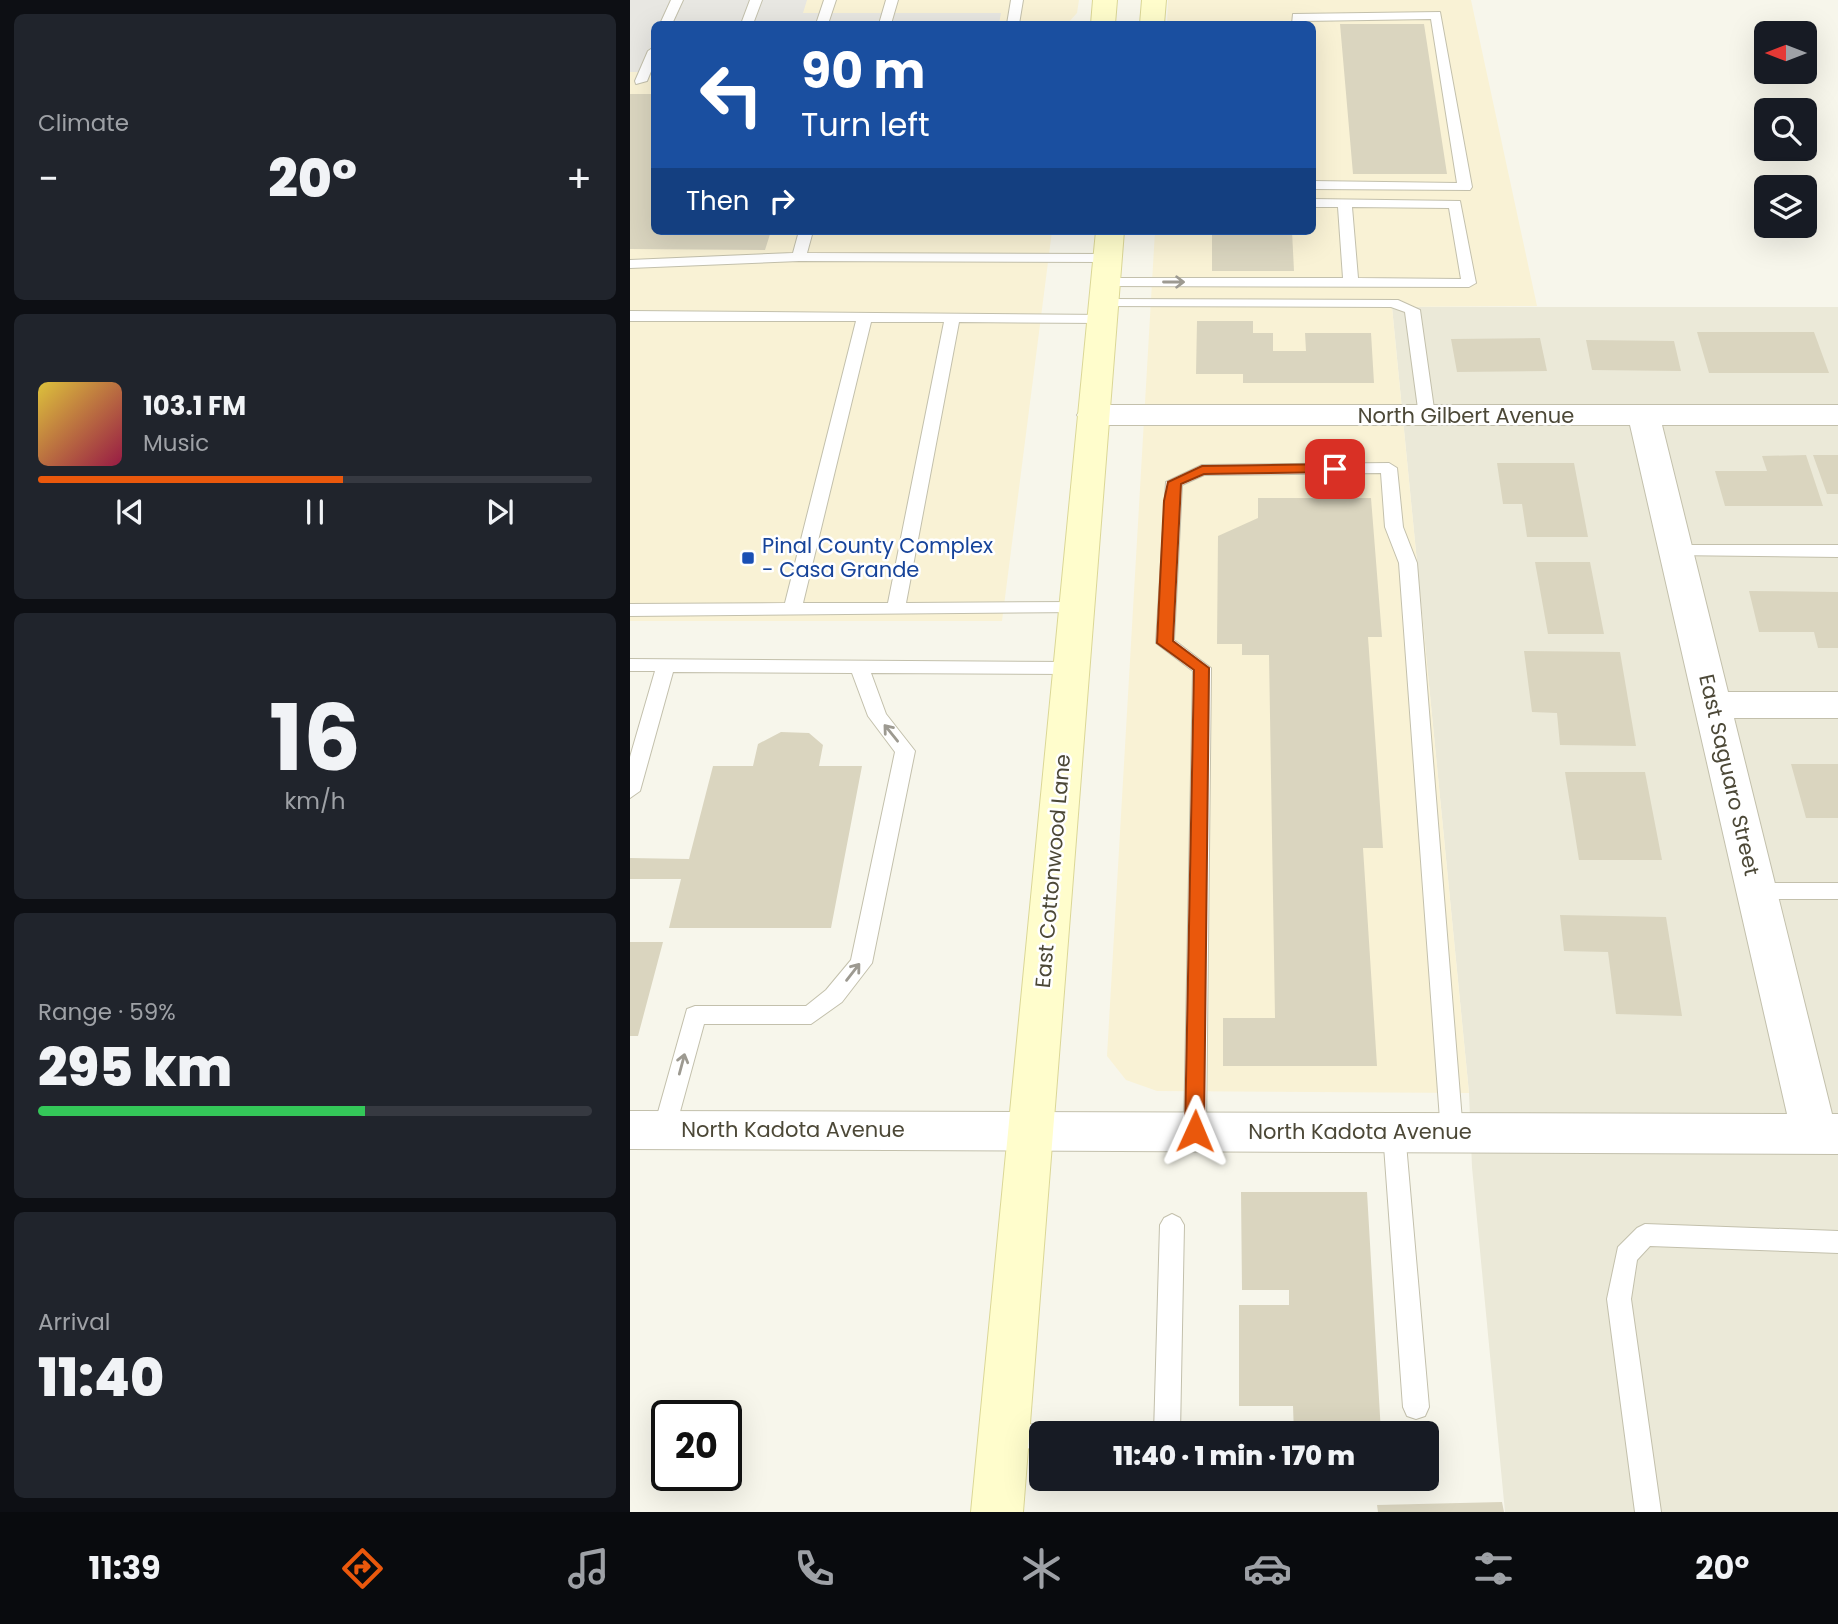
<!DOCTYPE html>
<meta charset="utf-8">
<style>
:root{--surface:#171b24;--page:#20242c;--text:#f1f3f6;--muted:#9ea1a6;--line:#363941;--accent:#ea580c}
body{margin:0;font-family:Poppins,sans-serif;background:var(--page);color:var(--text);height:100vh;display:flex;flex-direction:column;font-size:26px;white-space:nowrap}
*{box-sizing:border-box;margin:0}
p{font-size:23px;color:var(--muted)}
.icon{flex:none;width:38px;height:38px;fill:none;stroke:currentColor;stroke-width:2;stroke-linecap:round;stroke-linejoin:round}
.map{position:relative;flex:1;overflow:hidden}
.drawer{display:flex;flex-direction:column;gap:14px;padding:14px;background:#0d0f14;width:630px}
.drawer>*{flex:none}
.top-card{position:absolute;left:21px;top:21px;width:665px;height:214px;border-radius:10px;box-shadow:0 7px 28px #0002;background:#1a4fa0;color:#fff;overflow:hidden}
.needle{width:46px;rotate:270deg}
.tools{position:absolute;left:1124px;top:21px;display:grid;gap:14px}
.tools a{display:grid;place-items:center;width:63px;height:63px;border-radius:10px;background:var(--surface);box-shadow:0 7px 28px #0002;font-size:35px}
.speed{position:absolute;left:21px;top:1400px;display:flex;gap:14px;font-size:35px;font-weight:700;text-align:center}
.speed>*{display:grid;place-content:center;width:91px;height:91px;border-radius:50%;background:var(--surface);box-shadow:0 7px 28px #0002;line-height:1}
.speed .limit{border:4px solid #111;border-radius:10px;background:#fff;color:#111}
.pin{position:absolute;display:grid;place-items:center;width:60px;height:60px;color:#fff;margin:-30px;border-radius:14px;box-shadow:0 4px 10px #0006}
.me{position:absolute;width:77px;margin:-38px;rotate:1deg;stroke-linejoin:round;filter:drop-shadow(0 0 5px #0008)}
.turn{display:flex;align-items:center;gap:24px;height:147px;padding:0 35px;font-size:32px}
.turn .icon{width:91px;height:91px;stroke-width:2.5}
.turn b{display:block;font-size:49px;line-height:60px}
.then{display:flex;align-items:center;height:66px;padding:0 35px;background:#0003;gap:14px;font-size:26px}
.big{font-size:52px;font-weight:800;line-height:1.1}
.drawer .widget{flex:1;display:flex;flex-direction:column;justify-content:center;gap:10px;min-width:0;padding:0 24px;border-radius:10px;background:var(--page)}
.drawer .dial{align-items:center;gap:0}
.dial b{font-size:91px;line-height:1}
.song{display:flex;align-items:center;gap:21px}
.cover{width:84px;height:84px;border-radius:10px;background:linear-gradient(135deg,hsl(50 70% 55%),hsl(340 70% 35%))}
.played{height:7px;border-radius:4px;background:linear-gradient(90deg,var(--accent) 55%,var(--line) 55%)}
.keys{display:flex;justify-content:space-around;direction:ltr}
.heat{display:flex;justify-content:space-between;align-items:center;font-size:38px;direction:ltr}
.charge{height:10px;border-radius:5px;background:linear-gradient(90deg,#34c759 59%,var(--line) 0)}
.trip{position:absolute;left:399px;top:1421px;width:410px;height:70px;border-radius:10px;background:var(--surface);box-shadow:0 7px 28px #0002;font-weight:800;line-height:70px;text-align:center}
.tab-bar{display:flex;height:112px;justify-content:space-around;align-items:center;background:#090b0e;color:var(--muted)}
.tab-bar .icon{width:49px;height:49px}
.tab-bar .on{color:var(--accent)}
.tab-bar b{font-size:32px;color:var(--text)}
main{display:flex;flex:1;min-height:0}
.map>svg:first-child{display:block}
</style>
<main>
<section class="drawer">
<div class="widget"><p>Climate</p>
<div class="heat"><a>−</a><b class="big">20°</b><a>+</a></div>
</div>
<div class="widget">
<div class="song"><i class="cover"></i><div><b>103.1 FM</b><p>Music</p></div></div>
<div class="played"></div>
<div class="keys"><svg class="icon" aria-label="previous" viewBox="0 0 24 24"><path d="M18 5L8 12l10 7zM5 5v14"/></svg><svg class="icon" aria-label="pause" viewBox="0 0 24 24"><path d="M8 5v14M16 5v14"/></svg><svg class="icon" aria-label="next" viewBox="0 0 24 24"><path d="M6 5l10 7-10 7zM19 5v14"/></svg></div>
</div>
<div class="widget dial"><b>16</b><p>km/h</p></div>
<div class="widget"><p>Range · 59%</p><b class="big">295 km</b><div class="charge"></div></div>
<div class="widget"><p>Arrival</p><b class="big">11:40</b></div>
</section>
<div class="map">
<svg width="1208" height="1512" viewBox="0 0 1208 1512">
<rect width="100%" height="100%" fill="#f7f6eb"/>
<path fill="#ebe9d8" d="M762,307H1208V1512H875L842,1167L839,1093Z"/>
<path fill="#f9f2d5" d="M0,0H449L447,13L437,24H24V231H422L372,621H0Z
M538,0H841L907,306L762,307L839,1093L527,1091L496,1080L477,1056L525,231H682V24H537Z"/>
<path fill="#e8e7e2" d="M0,0H177L173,13H371L369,24H24V72H0Z"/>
<path fill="#dad5bf" d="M710,24H794L817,174H723Z
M0,94H24V231H141L135,250L0,249Z
M582,231H662L664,271H582Z
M567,321H623V333H643V351H676L675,333H741L744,383H613V374H566Z
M1067,332H1184L1199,373H1079Z
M910,338L917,371L827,372L821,339Z
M956,340L1044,341L1051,371L962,370Z
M1176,455L1193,506H1095L1085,471H1137L1132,456Z
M1183,455H1208V494H1197Z
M867,463H944L958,537H897L892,504H873Z
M628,498H741L752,637H738L753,848H733L747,1066H593V1018H645L639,655H612V644H587L588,536L628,518Z
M905,562H960L974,634H918Z
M1119,591L1208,592V648H1188L1184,632H1129Z
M894,651L990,652L1006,746L930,745L927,713L902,712Z
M151,732L179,733L193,745L189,766H232L201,928H39L51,879H0V858L59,859L83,766H123L128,744Z
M1161,764H1208V818H1176Z
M935,772H1015L1032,860H949Z
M930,915L1036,917L1052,1016L986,1014L978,952L934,951Z
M0,942H33L8,1036H0Z
M611,1192H737L751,1433H664L663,1406H609V1305H659V1290H612Z
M872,1502L874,1512H748L747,1505Z"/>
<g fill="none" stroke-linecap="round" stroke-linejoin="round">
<g stroke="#c3c0ac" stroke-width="2">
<path id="service" d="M41,0H53L42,24H30Z
M120,0H132L123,24H111Z
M194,0H206L198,24H186Z
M256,0H268L261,24H249Z
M381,0H393L389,24H377Z
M810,12L842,187L840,190L682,189V181L827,183L801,19L674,21V24H662L663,14Z
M24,47V64L17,81L6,84L5,81L18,51Z
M682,199L830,201L846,283L839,287L476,286L469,282L476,278H713L708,207H682ZM722,207L819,208L831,279L728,278Z
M169,231H183L177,253L478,254L485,258L478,262L169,261L0,268V260L163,253Z
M474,299L768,300L790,310L805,416L797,421L789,416L775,312L761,307L469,306L467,303Z
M0,311L477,315L480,318L472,323L329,322L276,603L446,602L455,608L452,612L0,616V604L155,603L226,321H0ZM241,322H314L258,603H173Z
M759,463L767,468L773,527L787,563L833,1133L830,1140L822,1143L814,1140L811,1133L769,563L755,527L751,473L574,475L552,485L544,640L581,668L576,1131L573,1138L565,1141L557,1138L554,1131L563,671L526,643L536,482L572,465Z
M1046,545H1208V557L1040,555L1037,551Z
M0,659L441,662L450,668L441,674L241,673L256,714L285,751L242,963L212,1002L181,1024H74L45,1130L42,1137L34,1140L26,1137L23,1130L57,1009L65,1006H176L196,990L221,960L265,752L238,716L222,673L43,672L10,791L0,798V757L25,671H0Z
M1126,883H1208V899H1126L1119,897L1116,891L1119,885Z
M764,1122L772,1125L775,1132L799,1407L795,1416L786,1419L777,1416L773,1407L753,1132L756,1125Z
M542,1214L550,1218L554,1225L550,1433H524L530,1225L534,1218Z
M1015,1224L1208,1231V1253L1020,1246L1007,1260L1001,1299L1031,1512H1005L977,1299L988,1247L1007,1228Z
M411,1424L420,1427L423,1433H411V1448L375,1449L366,1446L362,1437L366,1428L375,1425Z"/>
</g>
<g stroke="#c3c0ac" stroke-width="2">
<path id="minor" d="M463,405H1208V425H1032L1098,692H1208V718H1104L1202,1114H1208V1154L0,1149V1111L1157,1114L1000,425H463L452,422L447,415L452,408Z"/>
</g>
<g stroke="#dbd796" stroke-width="2">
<path id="secondary" d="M463,0H487L485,24H461Z
M512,0H536L534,24H510Z
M466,231H494L393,1512H341Z"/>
</g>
<use href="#service" fill="#fff" fill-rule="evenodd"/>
<use href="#minor" fill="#fff" fill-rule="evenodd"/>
<use href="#secondary" fill="#fffdcc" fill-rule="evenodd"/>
</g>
<defs><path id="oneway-shaft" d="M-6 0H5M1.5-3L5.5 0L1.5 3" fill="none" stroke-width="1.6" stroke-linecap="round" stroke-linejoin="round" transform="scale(1.75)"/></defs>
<g stroke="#9d9a91">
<use href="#oneway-shaft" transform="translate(544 282)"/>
<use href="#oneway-shaft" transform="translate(261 733) rotate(-129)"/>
<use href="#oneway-shaft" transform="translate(223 972) rotate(-52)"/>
<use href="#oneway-shaft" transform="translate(52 1064) rotate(-75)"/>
</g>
<path fill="#ea580c" stroke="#983908" stroke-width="2" d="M705,464L712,469L710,472L574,474L551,484L543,641L579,668L574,1131L571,1137H558L555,1131L564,670L527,643L534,501L538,482L572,466Z"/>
<rect fill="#1a4fb4" stroke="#fff" stroke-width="2.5" x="111" y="551" width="14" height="14" rx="3.5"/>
<g text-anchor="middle" stroke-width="5" stroke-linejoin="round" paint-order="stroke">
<g font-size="21" fill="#4c4837" stroke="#fff">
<text x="836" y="423">North Gilbert Avenue</text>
<text transform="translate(1099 775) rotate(77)" y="7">East Saguaro Street</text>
<text transform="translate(423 871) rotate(-85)" y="7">East Cottonwood Lane</text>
<text x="163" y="1137">North Kadota Avenue</text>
<text x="730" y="1139">North Kadota Avenue</text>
</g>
<g font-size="21" fill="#164399" stroke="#fff" text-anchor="start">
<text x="132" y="553">Pinal County Complex<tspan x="132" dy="24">- Casa Grande</tspan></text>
</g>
</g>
</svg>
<div class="tools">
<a><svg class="needle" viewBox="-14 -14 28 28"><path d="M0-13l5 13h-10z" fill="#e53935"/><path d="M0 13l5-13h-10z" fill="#9ea1a6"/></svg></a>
<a><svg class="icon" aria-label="search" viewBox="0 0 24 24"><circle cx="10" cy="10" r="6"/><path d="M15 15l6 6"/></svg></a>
<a><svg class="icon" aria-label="layers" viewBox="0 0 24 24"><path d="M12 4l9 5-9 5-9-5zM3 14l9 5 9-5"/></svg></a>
</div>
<div class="speed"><div class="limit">20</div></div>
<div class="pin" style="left:705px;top:469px;background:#d93025"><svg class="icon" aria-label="arrive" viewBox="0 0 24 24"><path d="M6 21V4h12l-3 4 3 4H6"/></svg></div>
<svg class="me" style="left:565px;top:1131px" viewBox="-20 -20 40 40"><path d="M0-17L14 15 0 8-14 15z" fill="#ea580c" stroke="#fff" stroke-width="4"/></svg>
<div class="trip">11:40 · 1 min · 170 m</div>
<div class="top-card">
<div class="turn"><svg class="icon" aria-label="left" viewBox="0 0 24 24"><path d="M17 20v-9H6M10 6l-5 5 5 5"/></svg><div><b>90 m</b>Turn left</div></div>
<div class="then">Then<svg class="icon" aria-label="right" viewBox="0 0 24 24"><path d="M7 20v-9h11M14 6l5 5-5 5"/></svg></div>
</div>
</div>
</main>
<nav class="tab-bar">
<b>11:39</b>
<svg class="icon on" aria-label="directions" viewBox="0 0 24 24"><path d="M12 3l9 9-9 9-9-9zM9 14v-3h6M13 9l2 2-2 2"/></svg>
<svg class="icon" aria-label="music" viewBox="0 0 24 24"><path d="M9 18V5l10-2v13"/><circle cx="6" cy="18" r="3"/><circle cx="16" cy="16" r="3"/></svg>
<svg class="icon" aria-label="phone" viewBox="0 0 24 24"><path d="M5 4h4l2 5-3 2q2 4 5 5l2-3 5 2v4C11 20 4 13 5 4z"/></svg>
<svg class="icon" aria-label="climate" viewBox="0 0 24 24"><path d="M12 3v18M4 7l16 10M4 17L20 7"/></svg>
<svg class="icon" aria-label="car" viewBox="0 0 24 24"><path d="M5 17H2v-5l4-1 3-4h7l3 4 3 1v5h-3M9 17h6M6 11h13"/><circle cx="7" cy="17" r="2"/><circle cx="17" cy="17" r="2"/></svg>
<svg class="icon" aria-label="filters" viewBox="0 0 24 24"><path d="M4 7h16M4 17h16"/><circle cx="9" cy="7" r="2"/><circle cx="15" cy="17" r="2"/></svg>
<b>20°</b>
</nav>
